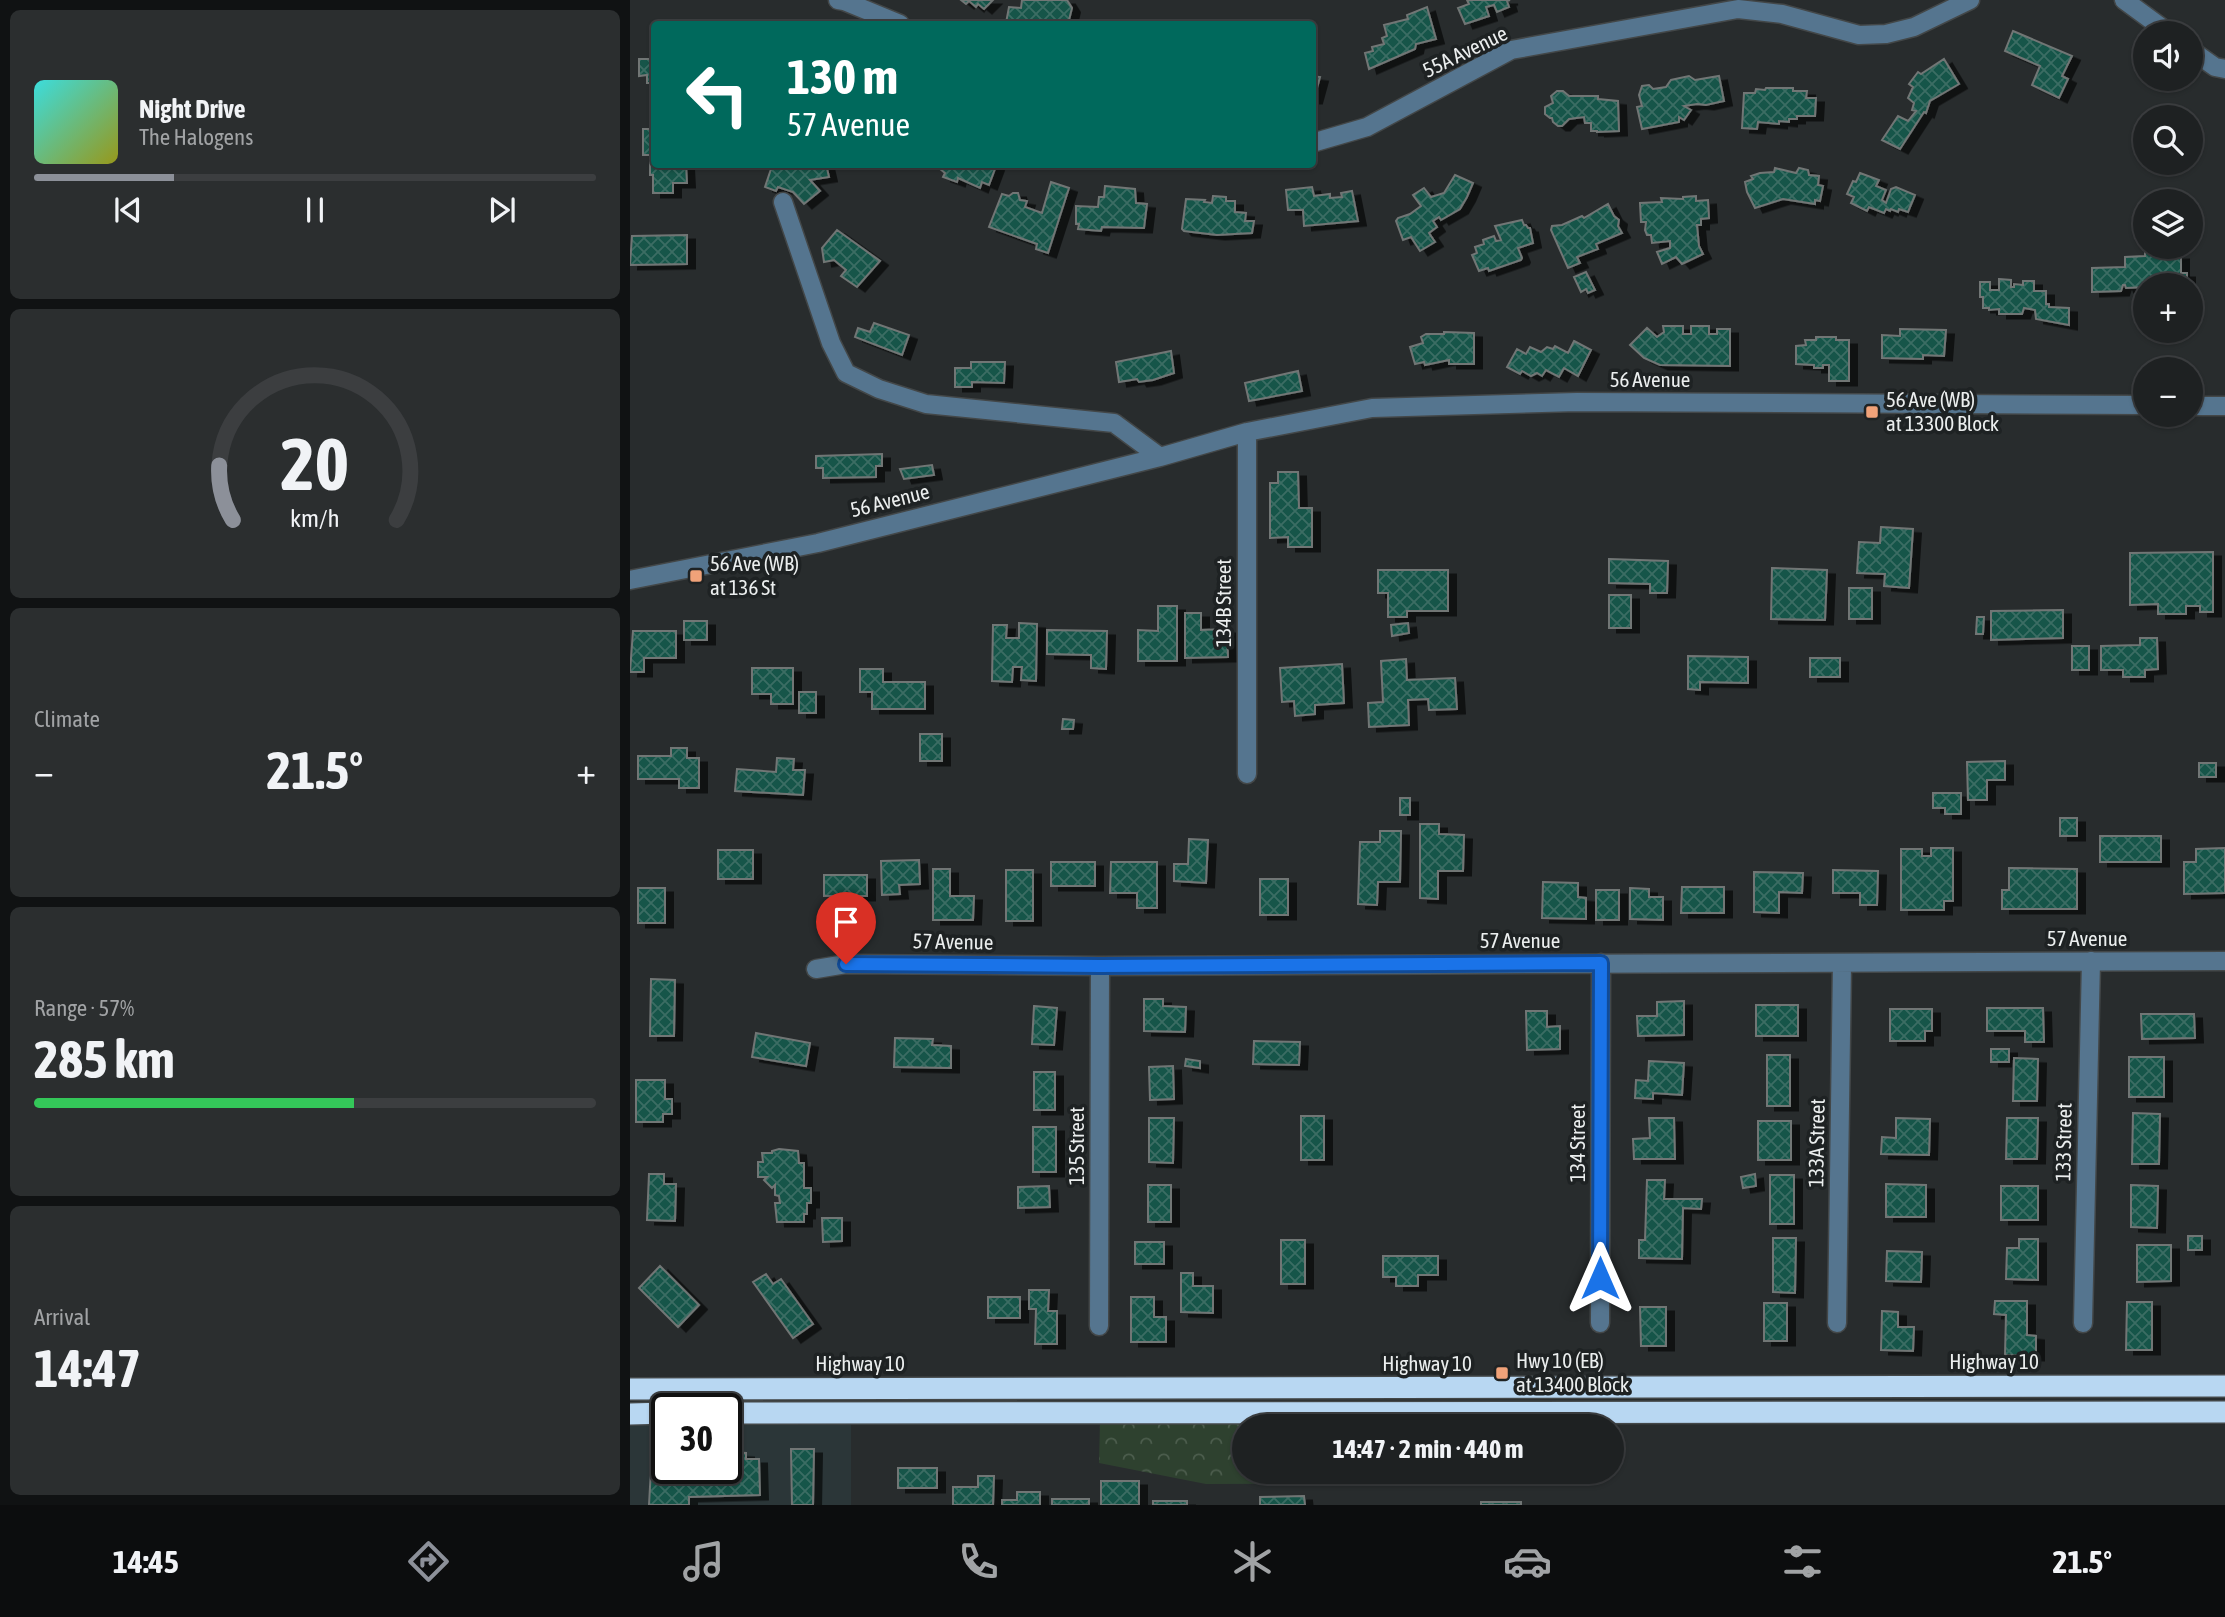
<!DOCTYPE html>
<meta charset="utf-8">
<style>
:root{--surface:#1e2122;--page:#2b2e2f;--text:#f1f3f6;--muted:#a1a3a5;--line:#3c3e40;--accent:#8c9099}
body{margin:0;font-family:"Asap Condensed",sans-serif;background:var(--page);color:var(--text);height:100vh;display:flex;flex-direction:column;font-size:26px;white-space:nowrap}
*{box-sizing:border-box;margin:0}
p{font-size:23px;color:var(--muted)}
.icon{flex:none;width:38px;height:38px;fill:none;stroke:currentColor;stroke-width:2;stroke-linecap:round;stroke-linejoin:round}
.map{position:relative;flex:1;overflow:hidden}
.sheet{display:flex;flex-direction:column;gap:10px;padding:10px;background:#101213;width:630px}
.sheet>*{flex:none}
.hud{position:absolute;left:21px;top:21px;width:665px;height:147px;border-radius:7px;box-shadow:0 2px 5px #0004,0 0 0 2px var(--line);background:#00695c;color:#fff;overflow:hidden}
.buttons{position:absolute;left:1503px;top:21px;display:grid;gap:14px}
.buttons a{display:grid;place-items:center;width:70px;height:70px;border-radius:50%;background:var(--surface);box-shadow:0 2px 5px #0004,0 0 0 2px var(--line);font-size:35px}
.speed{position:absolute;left:21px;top:1393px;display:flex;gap:14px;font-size:35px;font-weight:700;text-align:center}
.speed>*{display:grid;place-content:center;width:91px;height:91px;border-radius:50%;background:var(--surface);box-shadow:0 2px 5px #0004,0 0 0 2px var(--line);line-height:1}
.speed .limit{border:4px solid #111;border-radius:10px;background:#fff;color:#111}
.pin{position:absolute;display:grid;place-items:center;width:60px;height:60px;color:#fff;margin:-72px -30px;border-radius:50% 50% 50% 0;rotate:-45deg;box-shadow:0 0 7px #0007}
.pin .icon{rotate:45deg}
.me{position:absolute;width:77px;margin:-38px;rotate:0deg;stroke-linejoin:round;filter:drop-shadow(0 0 5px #0008)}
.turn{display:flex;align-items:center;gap:24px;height:147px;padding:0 21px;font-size:32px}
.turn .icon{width:91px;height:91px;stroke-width:2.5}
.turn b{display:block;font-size:49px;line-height:60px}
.big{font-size:52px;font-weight:700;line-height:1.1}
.sheet .widget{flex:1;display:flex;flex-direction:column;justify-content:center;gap:10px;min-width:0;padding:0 24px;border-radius:10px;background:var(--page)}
.sheet .dial{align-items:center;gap:0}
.dial svg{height:182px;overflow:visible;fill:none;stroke:var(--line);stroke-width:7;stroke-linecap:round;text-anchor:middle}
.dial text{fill:var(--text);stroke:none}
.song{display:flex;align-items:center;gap:21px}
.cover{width:84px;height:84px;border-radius:10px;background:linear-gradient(135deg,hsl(180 70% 55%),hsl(60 70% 35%))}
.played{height:7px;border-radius:4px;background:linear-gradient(90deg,var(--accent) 25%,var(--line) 25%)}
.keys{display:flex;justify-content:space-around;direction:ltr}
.heat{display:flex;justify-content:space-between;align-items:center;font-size:38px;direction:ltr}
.charge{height:10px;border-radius:5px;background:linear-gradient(90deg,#34c759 57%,var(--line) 0)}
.trip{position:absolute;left:602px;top:1414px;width:392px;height:70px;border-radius:35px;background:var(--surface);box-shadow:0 2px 5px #0004,0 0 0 2px var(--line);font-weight:700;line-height:70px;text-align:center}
.tabs{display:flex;height:112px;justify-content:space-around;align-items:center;background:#0c0d0e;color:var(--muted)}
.tabs .icon{width:49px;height:49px}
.tabs .active{color:var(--accent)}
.tabs b{font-size:32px;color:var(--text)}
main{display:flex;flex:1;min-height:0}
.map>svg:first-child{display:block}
</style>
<main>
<section class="sheet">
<div class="widget">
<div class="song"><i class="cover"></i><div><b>Night Drive</b><p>The Halogens</p></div></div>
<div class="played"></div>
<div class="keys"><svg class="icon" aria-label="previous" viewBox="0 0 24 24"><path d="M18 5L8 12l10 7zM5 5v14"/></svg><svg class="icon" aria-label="pause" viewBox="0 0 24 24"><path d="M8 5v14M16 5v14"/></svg><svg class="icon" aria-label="next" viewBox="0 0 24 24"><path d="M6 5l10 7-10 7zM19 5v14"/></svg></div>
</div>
<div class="widget dial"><svg viewBox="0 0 100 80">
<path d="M14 69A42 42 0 1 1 86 69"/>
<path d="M14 69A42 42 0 0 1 8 45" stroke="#8c9099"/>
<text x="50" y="56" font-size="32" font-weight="700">20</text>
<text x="50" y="72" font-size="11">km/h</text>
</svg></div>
<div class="widget"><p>Climate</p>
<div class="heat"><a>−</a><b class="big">21.5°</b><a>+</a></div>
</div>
<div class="widget"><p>Range · 57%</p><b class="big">285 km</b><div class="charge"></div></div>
<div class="widget"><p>Arrival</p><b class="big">14:47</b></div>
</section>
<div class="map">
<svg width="1595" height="1505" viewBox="0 0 1595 1505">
<defs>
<pattern id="forest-crowns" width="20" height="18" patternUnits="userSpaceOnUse" patternTransform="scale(1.75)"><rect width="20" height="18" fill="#2e412f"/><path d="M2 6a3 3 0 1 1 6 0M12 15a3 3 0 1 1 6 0" fill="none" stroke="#4c5d4d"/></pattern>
<pattern id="building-cross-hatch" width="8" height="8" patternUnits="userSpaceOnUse" patternTransform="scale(1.75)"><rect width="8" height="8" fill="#185449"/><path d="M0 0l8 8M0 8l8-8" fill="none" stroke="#3a6d64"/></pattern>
<filter id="shadow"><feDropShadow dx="8" dy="4.5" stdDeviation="0" flood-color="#0009"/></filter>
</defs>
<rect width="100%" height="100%" fill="#282c2d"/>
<path fill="#2b3638" d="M0,1417H37V1468H96V1417H221V1505H0Z"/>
<path fill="url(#forest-crowns)" d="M470,1422L938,1424V1426H614V1472H939V1483L576,1484L469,1463Z"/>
<path fill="url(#building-cross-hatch)" stroke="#717675" stroke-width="2" filter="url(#shadow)" d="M331,0H363L354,9L348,4L346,7L339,1L336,4Z
M392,0H437L442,8L439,20L442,24H420L417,21L413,20L412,24L376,23L379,7L391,8Z
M837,0H880L877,1L879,7L867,12L864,5L856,7L859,16L835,24L828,8L839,4Z
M797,7L806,39L786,44L785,49L739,69L735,53L743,51L742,47L754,44L752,38L757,36L754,25L778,19L777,15Z
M1383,31L1442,56L1432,76L1438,79L1429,98L1402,85L1410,66L1375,51Z
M20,52H24V83H17V75L9,76V59H20Z
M1314,59L1329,84L1300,101L1296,113L1294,112L1270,149L1252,140L1268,116L1278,121L1286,111L1282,110L1284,103L1278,98L1283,87L1279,84L1288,72L1291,74Z
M682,76L690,77L684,99H682Z
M1059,76L1065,80L1089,76L1094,101L1076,105L1067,104L1054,106L1061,110L1054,120L1049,117V122L1012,129L1007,107L1012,106L1009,95L1012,86L1019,85L1023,89L1036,87L1041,80Z
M1136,88H1163V91H1177L1176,98H1186L1185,116H1167V119H1159V122L1149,121V124L1128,122L1127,129L1112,128L1114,93H1125L1126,89L1135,90Z
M927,91H933L939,96H968V99L988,101L989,131L967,132V131H961V123H955L954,117L939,119L932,126H928L923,122L922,118H920L915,114V107L923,103L921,96Z
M13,129H24V164H56L57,183H43V193H23V175H20V155H13Z
M138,164H196L199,177L180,180L190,191L174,204L163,192L148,187L146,191L135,187L141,169L137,168Z
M304,164H360L366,166L359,185L352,182L350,188L328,178L327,182L313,177L315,173Z
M1145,168L1166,173L1169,168L1178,170L1179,175L1189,176L1188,185L1193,186L1190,201L1185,200V204L1153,199L1125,208L1117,192L1115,182L1123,179L1121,176L1130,173L1144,172Z
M1230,173L1249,180L1246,186L1256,190L1252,200L1256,203L1261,189L1266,187L1285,195L1278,212L1269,209L1268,212L1261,209L1260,211L1256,209L1254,213L1239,207L1237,211L1221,203L1224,197L1217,194L1223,181L1226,182Z
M825,175L843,183L837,197L830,209L811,220L809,217L803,221L807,227L799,233L805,242L790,251L781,237L773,240L766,221L768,218L780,214L791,206L783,195L794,188L801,197L814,193Z
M421,182L439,188L418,253L406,249L407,244L359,227L372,194L379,196L383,193H388L390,200L397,201L395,207L412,213Z
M475,186L505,189L506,203L517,204L514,228L472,227L471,231L448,229L449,224H446V206L468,207L469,197H474Z
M682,187L684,196L700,194V198L712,197L711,193L722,191L728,221L674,226L673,210H658L656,190Z
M583,196L596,197V201H605V212L616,213L615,221H624L622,233L587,235L554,231L552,229L556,199L575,200L574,202L582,203Z
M1066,196V201L1078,200L1079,218L1071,219V225H1067L1069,246L1073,254L1052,264L1046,257L1032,264L1027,252L1040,248V241L1022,243L1021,235H1017L1015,230L1016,222H1011L1010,203L1032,202L1031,198L1053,199V197Z
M978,204L984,216L989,220L988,226L992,233L966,244L968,249L947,257L950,263L938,268L921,230L922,226L932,225L952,216L954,218Z
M892,220L894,225H896L898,228H900L903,243L888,248L892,258L891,260L859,271L858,268L849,271L842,255L847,253L845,247L854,244L853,240L864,236L866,241L871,240L865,226Z
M207,230L250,261L227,287L211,276L216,270L204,260L194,262L192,248Z
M57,235V264L0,265L2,236Z
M1515,252H1527V256L1551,255V273H1557V285H1516V287L1496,288L1495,285H1493L1491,291L1462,292V268L1495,267V257L1515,256Z
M956,272L965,290L958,293L956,289L951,292L944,277Z
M1369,279L1381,280V287H1384V284L1393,285V281H1404V291H1416V304H1419V307L1439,308V325L1406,319L1405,310L1394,308L1392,314H1369V309L1359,310V308H1353V297H1350V282H1360V290H1369Z
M244,323L279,335L272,355L225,337L228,328L240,332Z
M1033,326H1053V334H1061V326H1079V334H1087V329H1100V366L1030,365L1014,358L1000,345L1017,328L1027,337L1034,332Z
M1270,329L1316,330L1314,356L1293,355V359L1252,358V335L1270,336Z
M814,332L844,333V364H819V360L795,365L794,362L785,364L780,347L793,343L791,337L796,334H814Z
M1186,337H1206V340H1219V381H1199V365H1193V368H1184V365L1166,364V346L1176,345L1175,340H1186Z
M944,341L961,350L948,376L934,368L929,377L916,370L912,376L907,373L901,376L892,371L890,374L877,367L887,349L896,354L900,347L911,352L917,347L923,349L925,346L938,353Z
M541,351L544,373L523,380L509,382L507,379L489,382L486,362Z
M341,362H375L374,383L342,382V387H325V368H341Z
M668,371L672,391L619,401L615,383Z
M252,454V466H246V477L193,478V468H186V456Z
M302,465L304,475L274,479L270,469Z
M648,472H668L669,508H682V547H658V537L640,538V483H648Z
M1251,527L1283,529L1279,588L1254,586L1255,574L1227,573L1229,542L1250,543Z
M1583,552V612H1570V606H1556V614H1528V604L1500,605V553Z
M979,559L1038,561L1037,593H1020V584L979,583Z
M1142,568L1197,570L1195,620L1141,619Z
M748,570H818V611H777V617H758V593H748Z
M1219,588H1242V619H1219Z
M979,595H1001V628H979Z
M528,606H547V661H508V630L528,631Z
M1433,610V638L1361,640V611Z
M555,613H571V630L597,629L598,657L555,658Z
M1347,617H1354L1353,634H1346Z
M54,621H77V640H54Z
M389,623L407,624L406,681L391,680L392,667H383L382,682L362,681L363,625H377L376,638H389Z
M778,623L779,633L762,636L761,625Z
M417,630L477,631L476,669L461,668V655L417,654Z
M3,631H46V658H14V672H0Z
M1510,638H1527L1528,669L1515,670V677H1493V670H1471V646L1510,645Z
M1442,646H1459V670H1442Z
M1058,656L1118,657V683L1070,682V690L1058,689Z
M1180,658H1210V677H1180Z
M776,659L777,680L825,678L827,709L799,710L798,699L778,700L779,725L739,727L738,703L753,702L751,661Z
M712,664L714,703L685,705V714L665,716L664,701L652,702L650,668Z
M122,668H163V704H141V694H122Z
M230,669H253V682H295V709H242V692H230Z
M169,692H186V713H169Z
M433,719L444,720L443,729H432Z
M290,734H312V761H290Z
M41,748H57V758H69V788H49V779H8V756H41Z
M147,758L164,759L163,770H175L173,795L105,791L107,769L146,772Z
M1375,761V780H1357V800H1338L1337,762Z
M1569,763H1586V777H1569Z
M1303,793H1331V814H1315V808H1303Z
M770,798H780V815H770Z
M1430,818H1447V836H1430Z
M790,824H809V834L834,835L833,871H808V899L790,898Z
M750,831H771L770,882H748L747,905L728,904L730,842H750Z
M1470,836H1531V862H1470Z
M559,839L578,840L576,883L544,881V864H558Z
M1301,848H1323V901H1314V910H1271V849H1292V856H1301Z
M1595,848V893L1554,894V862H1566V849Z
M88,850H123V879H88Z
M289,860L290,884L269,885L270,894L252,895L251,861Z
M421,862H465V886H421Z
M481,862H527V908H507V893H480Z
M1379,868L1447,869V909H1372V890H1379Z
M303,869H320V896H344L343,920H303Z
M376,870H403V921H376Z
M1203,870L1248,871L1247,905H1230V893H1203Z
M1124,872L1173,873L1172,893L1149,892V913L1124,912Z
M194,875H237V896H194Z
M630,879H658V915H630Z
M913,882L948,883V897L956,898V919L912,918Z
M1052,887H1094V913H1051Z
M8,888H35V923H8Z
M1000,888L1019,889V897H1033V920L1000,919Z
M966,890H989V920H966Z
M21,979L45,980L44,1036H20Z
M514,999H533V1006L556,1007L555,1032L514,1031Z
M1054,1001V1035L1008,1036L1007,1016H1027V1002Z
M1126,1005H1168V1036H1126Z
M404,1006L427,1008L424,1045L402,1044Z
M1357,1008H1413L1414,1042H1395V1031H1357Z
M1260,1009H1302V1031H1295V1041H1260Z
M896,1011H917V1027L930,1026V1049L897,1050Z
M1511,1014H1564L1565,1038L1512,1039Z
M126,1033L180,1043L176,1066L122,1057Z
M265,1038L303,1039L302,1045L321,1046V1068L264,1067Z
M624,1041L670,1042L669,1065L623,1064Z
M1361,1049H1379V1062H1361Z
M1137,1055H1160V1106H1137Z
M1499,1057H1534V1097H1499Z
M1384,1058L1408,1059L1407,1101H1383Z
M556,1059L570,1061V1068L555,1066Z
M1019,1061L1054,1063L1052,1095L1023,1093V1099L1005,1098L1006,1080L1018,1081Z
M543,1066L544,1099L520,1100L519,1067Z
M404,1072H425V1110H404Z
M6,1080H35V1099H42V1114H33V1122H6Z
M1503,1113L1530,1114L1529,1164H1502Z
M671,1116H694V1160H671Z
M519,1118H544L543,1163L519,1162Z
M1019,1118H1044L1045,1159H1004L1003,1139L1020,1138Z
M1266,1118L1300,1119L1299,1155L1251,1154L1252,1137L1266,1138Z
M1377,1118H1408L1407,1159H1376Z
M1128,1121H1161V1160H1128Z
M403,1127H426V1172H403Z
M149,1149L168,1151L169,1163H174V1188H181V1203H177V1214H174V1222H147L145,1203H150L149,1196L145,1195V1185L142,1188L134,1180L137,1177H128V1162H133L132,1153H142V1151Z
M19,1174H34V1184H46L45,1221L17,1220Z
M1125,1174L1126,1186L1113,1188L1111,1177Z
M1140,1175H1164V1224H1140Z
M1017,1180H1035L1034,1199H1072L1071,1209L1053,1208L1052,1259L1009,1258V1240H1015Z
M1256,1184L1296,1185V1217H1256Z
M518,1185H541V1222H518Z
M1501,1185L1528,1186L1527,1228L1501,1227Z
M419,1186L420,1207L388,1208V1187Z
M1371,1186H1408V1220H1371Z
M192,1218H212V1241L193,1242Z
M1558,1236H1572V1250H1558Z
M1143,1238H1166L1165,1293L1143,1292Z
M1389,1239H1408V1280L1376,1279L1377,1248H1389Z
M651,1240H675V1284H651Z
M505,1242H534V1264H505Z
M1507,1245H1541V1281L1507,1282Z
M1257,1251L1292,1252L1291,1282L1256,1281Z
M753,1256H808V1275H788V1286H766V1277H753Z
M30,1266L69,1305L48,1327L9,1288Z
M551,1273H563V1286H583V1313L551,1312Z
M136,1274L143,1284L151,1279L183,1324L163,1338L123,1282Z
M399,1290H419L418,1311H427V1344H405L406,1309H399Z
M358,1297H390V1318H358Z
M501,1297H524V1317H536V1342H501Z
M1365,1301H1397V1335L1406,1336V1356L1375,1355L1376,1315L1364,1314Z
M1497,1302H1522V1350H1496Z
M1134,1303H1157V1341H1134Z
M1010,1307H1036V1346H1011Z
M1252,1311L1268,1312V1327H1284L1283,1351L1251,1350Z
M161,1449H184L183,1505H162Z
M22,1451H37V1468H96V1452L116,1453V1459H129L130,1495L59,1497V1505H19Z
M268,1468H307V1488H268Z
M348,1476H364L363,1505H323V1487H348Z
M471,1481H509V1505H471Z
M387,1492H410V1505H372V1500H387Z
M674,1496L675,1505H630V1497Z
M422,1499H459V1505H422Z
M523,1501H557V1505H523Z
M851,1502H891V1505H851Z"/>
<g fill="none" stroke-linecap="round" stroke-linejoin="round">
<g stroke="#434748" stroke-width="21">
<path id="minor" d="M208,0L214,1L270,24
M1494,0L1539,33
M1561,50L1585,67L1595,69
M682,143L737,127L881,50L1108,9L1152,14L1229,35L1256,34L1284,27L1340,0
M153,202L201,343L216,373L249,389L296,404L484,423L530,457
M1561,406H1595
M617,432V774
M0,580L188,543L530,457L617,432L742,408L947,402L1516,405
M186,969L216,964L470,966L1595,961
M970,1323L971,963
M1207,1323L1212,963
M1453,1323L1461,961
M469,1326L470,966"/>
</g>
<g stroke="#434748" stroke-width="24">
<path id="highway" d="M0,1389L1595,1386
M96,1413L1595,1412
M0,1414L37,1413"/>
</g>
<use href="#minor" stroke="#55758f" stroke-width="18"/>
<use href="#highway" stroke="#b8d7f2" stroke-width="21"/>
</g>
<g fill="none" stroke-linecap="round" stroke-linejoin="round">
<g stroke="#114b97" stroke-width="18">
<path id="route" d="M216,964L470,966L971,963L970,1278"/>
</g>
<use href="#route" stroke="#1a73e8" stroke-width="12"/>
</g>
<g fill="#f0a279" stroke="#1e2223" stroke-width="2.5">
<rect x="1235" y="405" width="14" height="14" rx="3.5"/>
<rect x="59" y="569" width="14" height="14" rx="3.5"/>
<rect x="865" y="1366" width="14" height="14" rx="3.5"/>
</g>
<g text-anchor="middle" stroke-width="7" stroke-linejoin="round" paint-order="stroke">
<g font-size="21" fill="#ebeeee" stroke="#1e2223">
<text transform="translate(835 52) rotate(-26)" y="7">55A Avenue</text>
<text x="1020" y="387">56 Avenue</text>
<text transform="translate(260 501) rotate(-14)" y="7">56 Avenue</text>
<text transform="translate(594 603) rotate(-90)" y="7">134B Street</text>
<text x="1457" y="946">57 Avenue</text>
<text x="890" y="948">57 Avenue</text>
<text transform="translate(323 942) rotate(1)" y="7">57 Avenue</text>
<text transform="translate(1434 1142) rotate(-89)" y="7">133 Street</text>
<text transform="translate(948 1143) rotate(-90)" y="7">134 Street</text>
<text transform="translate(1187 1143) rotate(-89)" y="7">133A Street</text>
<text transform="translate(447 1146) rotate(-90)" y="7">135 Street</text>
<text x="1364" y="1369">Highway 10</text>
<text x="230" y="1371">Highway 10</text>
<text x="797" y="1371">Highway 10</text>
</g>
<g font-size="21" fill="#ebeeee" stroke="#1e2223" text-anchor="start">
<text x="1256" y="407">56 Ave (WB)<tspan x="1256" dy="24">at 13300 Block</tspan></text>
<text x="80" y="571">56 Ave (WB)<tspan x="80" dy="24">at 136 St</tspan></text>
<text x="886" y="1368">Hwy 10 (EB)<tspan x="886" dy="24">at 13400 Block</tspan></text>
</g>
</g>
</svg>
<div class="buttons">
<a><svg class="icon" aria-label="sound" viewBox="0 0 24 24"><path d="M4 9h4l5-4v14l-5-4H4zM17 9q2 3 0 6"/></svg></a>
<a><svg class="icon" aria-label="search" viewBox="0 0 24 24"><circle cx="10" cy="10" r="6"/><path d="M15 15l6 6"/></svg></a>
<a><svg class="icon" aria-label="layers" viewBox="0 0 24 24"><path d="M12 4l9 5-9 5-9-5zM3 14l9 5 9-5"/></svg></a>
<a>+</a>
<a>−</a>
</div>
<div class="speed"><div class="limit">30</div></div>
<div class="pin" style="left:216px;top:964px;background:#d93025"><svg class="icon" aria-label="arrive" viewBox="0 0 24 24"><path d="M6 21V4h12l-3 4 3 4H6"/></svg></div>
<svg class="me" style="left:970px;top:1278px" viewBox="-20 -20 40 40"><path d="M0-17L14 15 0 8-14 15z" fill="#1a73e8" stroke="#fff" stroke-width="4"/></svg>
<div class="trip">14:47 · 2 min · 440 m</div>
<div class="hud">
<div class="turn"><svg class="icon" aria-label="left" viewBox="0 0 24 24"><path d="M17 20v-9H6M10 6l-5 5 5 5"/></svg><div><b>130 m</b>57 Avenue</div></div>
</div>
</div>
</main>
<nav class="tabs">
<b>14:45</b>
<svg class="icon active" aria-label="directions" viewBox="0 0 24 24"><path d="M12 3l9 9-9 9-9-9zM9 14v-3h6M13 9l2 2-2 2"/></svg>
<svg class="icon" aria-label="music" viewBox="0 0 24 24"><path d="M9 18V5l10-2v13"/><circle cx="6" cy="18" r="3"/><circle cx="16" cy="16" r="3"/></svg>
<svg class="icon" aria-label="phone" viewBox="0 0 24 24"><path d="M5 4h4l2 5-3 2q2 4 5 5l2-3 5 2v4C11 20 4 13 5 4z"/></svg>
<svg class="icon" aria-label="climate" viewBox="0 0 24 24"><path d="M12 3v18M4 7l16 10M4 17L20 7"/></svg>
<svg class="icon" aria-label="car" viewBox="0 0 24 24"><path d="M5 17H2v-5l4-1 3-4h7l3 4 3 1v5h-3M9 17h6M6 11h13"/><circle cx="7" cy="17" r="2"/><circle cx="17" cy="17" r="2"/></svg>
<svg class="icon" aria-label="filters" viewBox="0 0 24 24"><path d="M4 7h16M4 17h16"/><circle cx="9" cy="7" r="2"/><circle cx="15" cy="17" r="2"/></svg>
<b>21.5°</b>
</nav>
